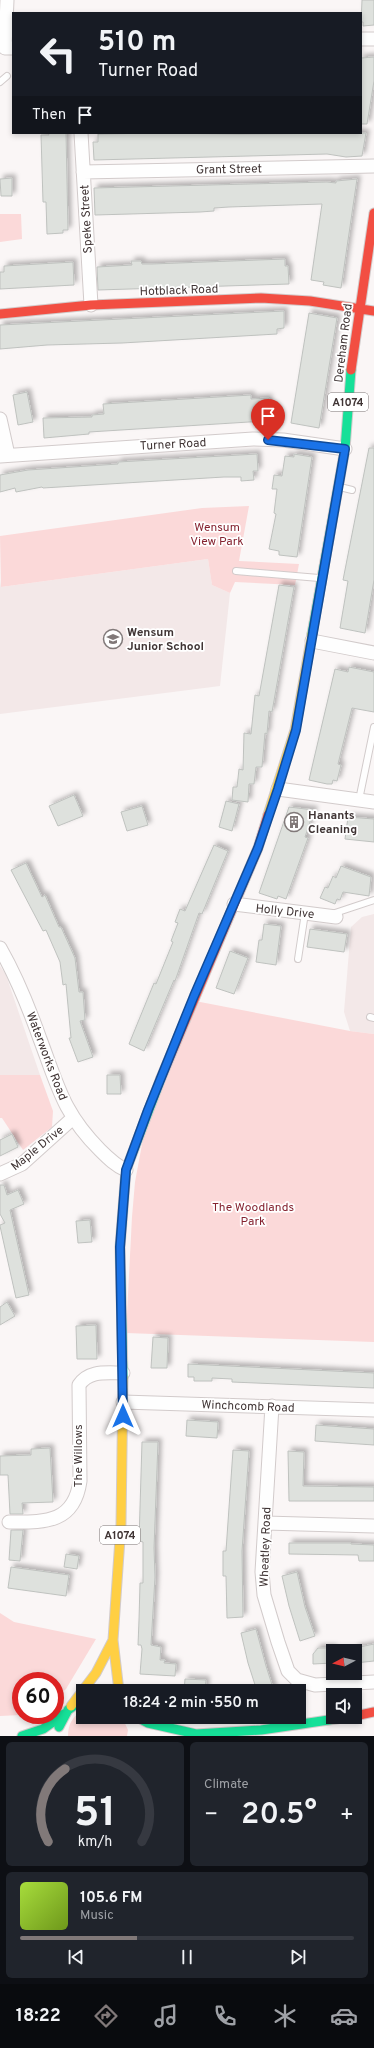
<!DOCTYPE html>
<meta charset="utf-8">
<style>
:root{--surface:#171b24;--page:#20242c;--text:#f1f3f6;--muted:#9ea1a6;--line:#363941;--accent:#817979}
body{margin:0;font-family:Overpass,sans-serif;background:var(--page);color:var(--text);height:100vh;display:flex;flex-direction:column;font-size:15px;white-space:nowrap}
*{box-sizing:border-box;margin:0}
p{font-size:13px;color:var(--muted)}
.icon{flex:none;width:22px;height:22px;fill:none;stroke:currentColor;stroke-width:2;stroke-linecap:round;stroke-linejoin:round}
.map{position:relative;height:1736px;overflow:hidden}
.drawer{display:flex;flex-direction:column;gap:6px;padding:6px;background:#0d0f14;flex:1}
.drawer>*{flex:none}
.hud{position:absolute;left:12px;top:12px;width:350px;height:122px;border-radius:0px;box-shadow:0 2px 6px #0003;background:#171b24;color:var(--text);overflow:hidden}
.needle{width:26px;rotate:263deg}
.fabs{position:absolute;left:326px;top:1644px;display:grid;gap:8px}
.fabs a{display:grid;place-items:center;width:36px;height:36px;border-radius:0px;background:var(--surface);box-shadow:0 2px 6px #0003;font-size:20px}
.speed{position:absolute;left:12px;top:1672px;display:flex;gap:8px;font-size:20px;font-weight:700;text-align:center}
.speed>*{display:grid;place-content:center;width:52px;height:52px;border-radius:50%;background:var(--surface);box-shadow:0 2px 6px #0003;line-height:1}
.speed .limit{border:6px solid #d22;background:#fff;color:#111}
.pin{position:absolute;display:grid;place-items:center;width:34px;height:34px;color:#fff;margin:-41px -17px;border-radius:50% 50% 50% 0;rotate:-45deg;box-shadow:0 0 4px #0007}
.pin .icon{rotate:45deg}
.me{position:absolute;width:44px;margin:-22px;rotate:0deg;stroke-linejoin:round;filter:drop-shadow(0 0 3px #0008)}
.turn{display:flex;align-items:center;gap:14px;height:84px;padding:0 20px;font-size:18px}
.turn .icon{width:52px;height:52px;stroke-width:2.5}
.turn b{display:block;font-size:28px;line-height:34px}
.then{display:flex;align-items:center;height:38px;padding:0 20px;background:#0003;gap:8px;font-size:15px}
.big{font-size:30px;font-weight:600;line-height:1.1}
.drawer .card{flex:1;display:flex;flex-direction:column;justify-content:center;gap:6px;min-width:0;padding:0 14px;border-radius:6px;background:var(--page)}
.drawer .dial{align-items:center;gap:0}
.dial svg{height:104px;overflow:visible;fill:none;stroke:var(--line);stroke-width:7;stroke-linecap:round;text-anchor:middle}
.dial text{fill:var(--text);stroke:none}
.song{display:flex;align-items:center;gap:12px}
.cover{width:48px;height:48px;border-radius:6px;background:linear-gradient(135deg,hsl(80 70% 55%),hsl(80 70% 35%))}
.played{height:4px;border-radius:2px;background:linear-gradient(90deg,var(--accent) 35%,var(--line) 35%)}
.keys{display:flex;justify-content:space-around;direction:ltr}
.heat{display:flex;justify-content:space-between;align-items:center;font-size:22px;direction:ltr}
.drawer .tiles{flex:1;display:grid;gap:6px;grid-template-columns:1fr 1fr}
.card:last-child{grid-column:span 2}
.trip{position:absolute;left:76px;top:1684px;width:230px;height:40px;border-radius:0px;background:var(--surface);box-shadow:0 2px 6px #0003;font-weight:600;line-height:40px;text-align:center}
.tab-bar{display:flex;height:64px;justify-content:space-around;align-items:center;background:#090b0e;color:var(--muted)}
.tab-bar .icon{width:28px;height:28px}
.tab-bar .on{color:var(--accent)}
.tab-bar b{font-size:18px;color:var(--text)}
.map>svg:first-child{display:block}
</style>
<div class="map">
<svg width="374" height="1736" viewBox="0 0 374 1736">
<defs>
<filter id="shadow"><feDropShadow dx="3.5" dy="-3.5" stdDeviation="2" flood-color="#0004"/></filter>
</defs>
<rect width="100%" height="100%" fill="#faf6f6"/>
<path fill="#f3e8e8" d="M208,559L212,585L230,593L220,686L0,714V580L1,587Z
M374,914V1034L350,1031L344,1012L351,927L362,917Z
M0,966L6,975L40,1075H0Z"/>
<path fill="#fbd9d9" d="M0,214H21L22,239L0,242Z
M249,506L239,561L299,564L295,585L235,582L230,593L212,585L208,559L1,587L0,536L202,508Z
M195,1001L350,1031L374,1034V1342L126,1333L132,1217L135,1182L143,1139Z
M0,1075H40L53,1111L52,1127L23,1150L2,1118H0Z
M0,1613L14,1622L96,1639L66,1689L55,1699V1681H21V1715L0,1716Z
M83,1709V1717H122L128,1730L127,1736H68C68,1723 73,1717 83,1709Z"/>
<path fill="#dee1dd" stroke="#bfc2bf" filter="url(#shadow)" d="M362,0H374V25L363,26V22H361Z
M374,57V81L367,124H361V58Z
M48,133H66L68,230H63V233L47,234L46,202H43L41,135H49Z
M157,133L239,134L366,133L362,156L346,157L327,154L94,160L93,142H98V134Z
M12,178V196H1L0,179Z
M357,179L341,288L323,285L324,282L311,280L322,204L229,207L214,208V211L200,212L95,215L94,188L327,182L336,183V181Z
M285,259V266H288L289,284L98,290L97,267L132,265L131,261H141L142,264H152Z
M73,262L74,285L0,289V272H4V266Z
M284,311V328L277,329V334L122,343L47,345L0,349V325Z
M309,313L337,318L319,428L291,423Z
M27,392L33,422L18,425L13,395Z
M251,395V399L269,398L265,421L89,432V434L44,438L43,418L92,417V415L104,414L103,404Z
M369,448H374V580L365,633L340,628L348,581L343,580Z
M257,454L258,471H253L254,480L241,481V477H224L43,488L42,487L16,492L15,488L0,492V475L28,470L118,464V462Z
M294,454L312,457L297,557L279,555V551L269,549L276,514L274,513L277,489H272L274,475L282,476L285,456L294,457Z
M279,585L294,587L272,712L269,711L267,734L265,733L262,767H256L254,784H249L248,802L232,800L233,787H237L239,769L243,770L244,733L251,734L255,695L259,696Z
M349,667L374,672V712L352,708L338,764L341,765L337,781L333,780L332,784H327L309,780L335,669L348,672Z
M74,795L83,816L58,826L49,806Z
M226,801L239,804L232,831L219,827Z
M142,806L148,825L127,831L121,812Z
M289,807L314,810L305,837L308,838L286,899L278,896L277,899L259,893Z
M348,817L374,819V842L345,839Z
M214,845L228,851L202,914L199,913L175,981L174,980L144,1051L129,1044L154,983L156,984L173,942L171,941L178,923L175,922L180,909L185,911Z
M26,863L42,897L45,895L59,927H61L75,958L79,992H83L85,1020L80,1021L93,1057L78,1062L69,1038H71L66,984L63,985L60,962L46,930L43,931L11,870Z
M341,866L371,877L369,896L343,892L340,900L337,899L335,904L320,898L325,887L328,888L333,876L336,878Z
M264,924L281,926L276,965L256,962L259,940H262Z
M310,929L347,934L344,952L307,947Z
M230,951L248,958L234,994L216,988Z
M107,1075H120L121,1094H107Z
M12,1134L18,1147L0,1156V1140Z
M0,1185H4L7,1195L18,1190L24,1204L10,1210L29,1295L16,1298L0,1226V1225L5,1223L0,1214Z
M90,1220L92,1242L78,1243L76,1221Z
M7,1302L15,1316L0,1325V1307Z
M96,1325L97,1359H77L76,1326Z
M153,1337L168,1338L167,1368H151Z
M188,1364L374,1373V1388L232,1382V1379L212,1378V1381H194V1377H188Z
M187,1420L218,1422L217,1438L186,1436Z
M316,1425L374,1429V1445L315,1441Z
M142,1442H158L154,1548L155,1577L151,1645L161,1647L160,1660H165L164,1663L176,1664L175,1676L140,1674L142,1649L141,1645H138L139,1620L140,1583H143V1542L139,1541Z
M50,1448L53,1502L22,1503L23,1514H10L8,1475H0V1456L31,1455V1449Z
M233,1450L249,1451L242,1551L243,1617L227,1618L226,1576H223V1551H226Z
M288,1451L304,1452L303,1486L374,1487V1501H289Z
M11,1530H23L20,1561L9,1560Z
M289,1543H351V1544L374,1545V1561H359L358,1555L289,1554Z
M66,1554L79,1556L77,1569L64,1567Z
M11,1567L69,1575L66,1596L8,1588Z
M297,1572L305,1607L315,1636L300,1641L289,1606L282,1576Z
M256,1629L266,1666L274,1691H257L248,1663L241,1633Z
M374,1644V1661L355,1663V1648Z
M318,1648H333V1663L313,1664V1654Z
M185,1679L206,1680L205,1691H184Z"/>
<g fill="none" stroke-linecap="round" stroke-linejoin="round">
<g stroke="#d2cbcb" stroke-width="8">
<path id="lane" d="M0,82L7,76
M340,487L352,490
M236,571L319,578
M359,800L374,727
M332,914L374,900
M298,959L305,913
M370,1017L374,1018"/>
</g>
<g stroke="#d2cbcb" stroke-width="15">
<path id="street" d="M7,0L5,48H13
M361,39H374
M81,133L91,305
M83,172L374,166
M0,419L8,455
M0,456L253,439L283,440L345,449
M312,641L374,653
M278,789L374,802
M234,904L336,917
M0,948C16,976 29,1008 40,1039C58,1086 63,1113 100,1150C108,1158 116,1166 126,1170
M0,1174L22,1164L73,1118
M123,1402L374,1410
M272,1406L262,1572L264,1595L278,1642L288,1671L297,1680L315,1685L374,1682
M9,1522C44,1522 74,1524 80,1481L79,1385C89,1370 106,1373 123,1373
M265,1523L374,1526"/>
</g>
<g stroke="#d2cbcb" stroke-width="11">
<path id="fast" d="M312,634L345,449L351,370
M123,1377L120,1247L126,1170L161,1078
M137,1717L148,1723L196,1734L261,1730L349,1717
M59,1727L68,1710L83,1699
M22,1736L43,1729L64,1714"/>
</g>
<g stroke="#d2cbcb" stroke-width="11">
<path id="slow" d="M268,815L295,730L312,634
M119,1691L113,1640L121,1524L123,1377
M71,1706L96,1673L113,1640"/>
</g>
<g stroke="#d2cbcb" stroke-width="11">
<path id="jam" d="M0,314L91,305L261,298L310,301L374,311
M351,370L374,213
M161,1078L258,848L268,815
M355,1716L374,1712"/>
</g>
<use href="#lane" stroke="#fefefe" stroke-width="6"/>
<use href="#street" stroke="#fefefe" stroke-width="13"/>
<use href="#fast" stroke="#16e098" stroke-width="9"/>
<use href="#slow" stroke="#ffcf43" stroke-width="9"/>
<use href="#jam" stroke="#f24e42" stroke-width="9"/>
</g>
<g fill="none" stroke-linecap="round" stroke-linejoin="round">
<g stroke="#114b97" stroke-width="10">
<path id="route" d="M123,1416L120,1247L126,1170L148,1110L194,996L258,848L278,789L296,730L345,449L268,440"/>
</g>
<use href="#route" stroke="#1a73e8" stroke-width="7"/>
</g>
<defs>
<g id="school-ring" transform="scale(1)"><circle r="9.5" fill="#fff" stroke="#817979" stroke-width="1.5"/><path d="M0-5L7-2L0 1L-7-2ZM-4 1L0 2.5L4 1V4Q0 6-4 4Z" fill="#817979"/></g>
<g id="building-ring" transform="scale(1)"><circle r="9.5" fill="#fff" stroke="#817979" stroke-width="1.5"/><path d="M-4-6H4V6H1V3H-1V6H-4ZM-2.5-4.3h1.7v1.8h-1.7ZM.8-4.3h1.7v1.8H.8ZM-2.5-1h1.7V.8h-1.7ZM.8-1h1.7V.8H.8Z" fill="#817979"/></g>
</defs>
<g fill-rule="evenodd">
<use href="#school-ring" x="113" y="639"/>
<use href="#building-ring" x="294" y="822"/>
</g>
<g text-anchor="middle" stroke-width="3.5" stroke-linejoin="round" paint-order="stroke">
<g fill="#fff" stroke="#797272" stroke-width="1">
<rect x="328" y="393" width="40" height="18" rx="3"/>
<rect x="100" y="1526" width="40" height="18" rx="3"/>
</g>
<g font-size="11" font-weight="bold" fill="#403535">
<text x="348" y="406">A1074</text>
<text x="120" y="1539">A1074</text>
</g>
<g font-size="12" fill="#403535" stroke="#fff">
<text transform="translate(229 169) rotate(-1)" y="4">Grant Street</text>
<text transform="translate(86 219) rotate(-93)" y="4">Speke Street</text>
<text transform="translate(179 290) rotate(-2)" y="4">Hotblack Road</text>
<text transform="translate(343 343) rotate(-83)" y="4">Dereham Road</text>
<text transform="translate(173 444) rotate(-3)" y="4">Turner Road</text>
<text transform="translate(285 911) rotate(6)" y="4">Holly Drive</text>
<text transform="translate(47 1056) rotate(69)" y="4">Waterworks Road</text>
<text transform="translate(37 1148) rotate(-39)" y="4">Maple Drive</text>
<text transform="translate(248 1406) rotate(2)" y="4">Winchcomb Road</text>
<text transform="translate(78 1456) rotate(-90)" y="4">The Willows</text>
<text transform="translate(265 1547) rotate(-88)" y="4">Wheatley Road</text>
</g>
<g font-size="12" fill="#852330" stroke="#fff">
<text x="217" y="531">Wensum<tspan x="217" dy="14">View Park</tspan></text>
<text x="253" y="1211">The Woodlands<tspan x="253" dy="14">Park</tspan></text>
</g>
<g font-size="12" font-weight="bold" fill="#403535" stroke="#fff" text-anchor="start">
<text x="127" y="636">Wensum<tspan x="127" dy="14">Junior School</tspan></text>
<text x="308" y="819">Hanants<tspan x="308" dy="14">Cleaning</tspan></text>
</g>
</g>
</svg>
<div class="fabs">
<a><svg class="needle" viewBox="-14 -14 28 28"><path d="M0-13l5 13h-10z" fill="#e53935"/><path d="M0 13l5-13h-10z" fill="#9ea1a6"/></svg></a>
<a><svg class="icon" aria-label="sound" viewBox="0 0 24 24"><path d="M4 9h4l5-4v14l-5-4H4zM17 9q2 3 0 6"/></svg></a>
</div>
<div class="speed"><div class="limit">60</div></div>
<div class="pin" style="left:268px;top:440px;background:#d93025"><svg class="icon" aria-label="arrive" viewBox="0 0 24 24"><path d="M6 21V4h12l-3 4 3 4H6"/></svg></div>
<svg class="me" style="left:123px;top:1416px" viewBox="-20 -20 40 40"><path d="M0-17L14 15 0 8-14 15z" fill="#1a73e8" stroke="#fff" stroke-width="4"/></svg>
<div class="trip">18:24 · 2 min · 550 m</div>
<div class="hud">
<div class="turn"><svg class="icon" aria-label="left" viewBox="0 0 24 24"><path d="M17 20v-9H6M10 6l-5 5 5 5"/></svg><div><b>510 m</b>Turner Road</div></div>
<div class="then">Then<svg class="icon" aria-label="arrive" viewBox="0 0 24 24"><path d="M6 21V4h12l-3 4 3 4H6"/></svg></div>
</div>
</div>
<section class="drawer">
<div class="tiles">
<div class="card dial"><svg viewBox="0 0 100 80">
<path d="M14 69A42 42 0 1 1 86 69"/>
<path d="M14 69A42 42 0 0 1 27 13" stroke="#817979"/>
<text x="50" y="56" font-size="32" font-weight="700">51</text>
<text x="50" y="72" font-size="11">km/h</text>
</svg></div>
<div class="card"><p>Climate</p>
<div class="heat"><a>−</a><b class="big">20.5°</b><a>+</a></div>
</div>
<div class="card">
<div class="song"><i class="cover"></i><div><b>105.6 FM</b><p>Music</p></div></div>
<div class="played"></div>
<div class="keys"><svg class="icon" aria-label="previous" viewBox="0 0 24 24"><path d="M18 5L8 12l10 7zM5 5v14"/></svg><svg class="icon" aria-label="pause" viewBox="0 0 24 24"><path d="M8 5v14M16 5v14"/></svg><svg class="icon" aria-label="next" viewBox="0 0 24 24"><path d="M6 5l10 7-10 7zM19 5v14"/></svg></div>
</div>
</div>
</section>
<nav class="tab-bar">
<b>18:22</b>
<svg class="icon on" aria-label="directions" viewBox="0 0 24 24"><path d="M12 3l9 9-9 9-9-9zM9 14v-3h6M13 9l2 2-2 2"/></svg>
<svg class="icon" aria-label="music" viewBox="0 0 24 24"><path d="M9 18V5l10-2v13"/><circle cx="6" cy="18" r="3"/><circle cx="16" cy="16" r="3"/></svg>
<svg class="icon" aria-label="phone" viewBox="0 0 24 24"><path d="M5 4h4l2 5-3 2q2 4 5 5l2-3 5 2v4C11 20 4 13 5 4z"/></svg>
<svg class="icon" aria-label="climate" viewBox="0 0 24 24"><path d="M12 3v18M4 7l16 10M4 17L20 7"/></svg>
<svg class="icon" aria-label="car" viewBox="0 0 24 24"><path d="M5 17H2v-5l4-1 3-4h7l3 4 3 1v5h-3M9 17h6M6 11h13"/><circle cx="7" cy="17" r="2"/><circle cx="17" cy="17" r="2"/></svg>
</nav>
